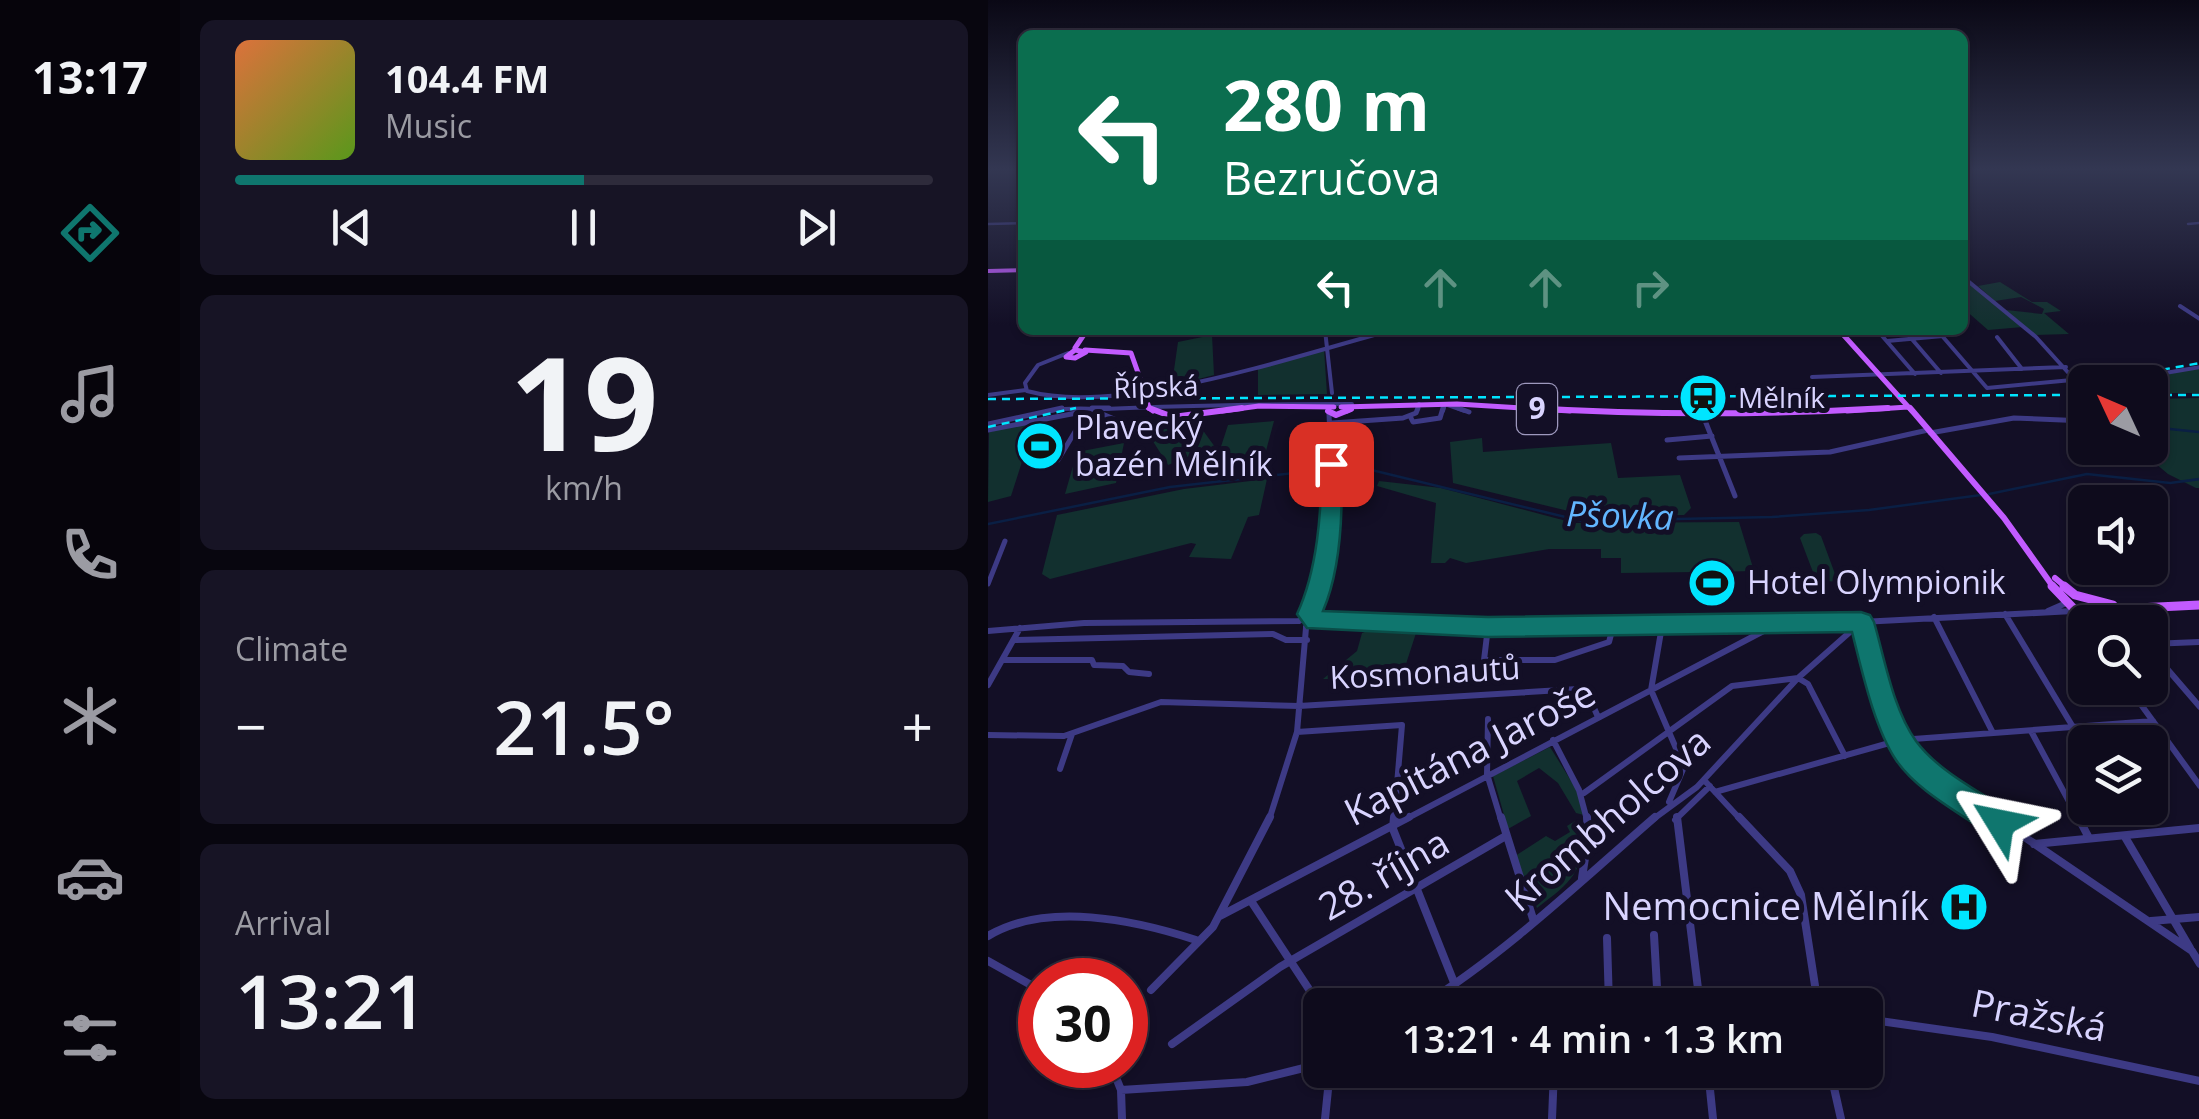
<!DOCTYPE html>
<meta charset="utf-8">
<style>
:root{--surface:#0e0b1c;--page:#171425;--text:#f1f3f6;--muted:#9b9ba3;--line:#2e2b3b;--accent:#0f766e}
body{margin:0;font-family:"Open Sans",sans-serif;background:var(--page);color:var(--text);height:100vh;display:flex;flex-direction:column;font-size:38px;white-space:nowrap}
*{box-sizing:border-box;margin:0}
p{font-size:32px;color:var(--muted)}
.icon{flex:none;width:55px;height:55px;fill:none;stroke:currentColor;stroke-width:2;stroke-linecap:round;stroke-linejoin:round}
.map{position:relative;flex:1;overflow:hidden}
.details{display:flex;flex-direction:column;gap:20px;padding:20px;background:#08060f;width:808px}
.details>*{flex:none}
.banner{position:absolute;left:30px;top:30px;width:950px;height:305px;border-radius:15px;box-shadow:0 2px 8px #0004,0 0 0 2px var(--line);background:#0b6e4f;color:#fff;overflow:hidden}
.needle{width:65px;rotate:314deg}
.tools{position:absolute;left:1080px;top:365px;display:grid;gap:20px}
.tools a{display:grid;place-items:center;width:100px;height:100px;border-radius:15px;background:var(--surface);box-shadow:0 2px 8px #0004,0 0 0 2px var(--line);font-size:50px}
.speed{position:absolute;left:30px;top:958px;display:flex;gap:20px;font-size:50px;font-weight:700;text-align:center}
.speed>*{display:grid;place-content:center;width:130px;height:130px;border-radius:50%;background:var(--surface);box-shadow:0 2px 8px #0004,0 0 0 2px var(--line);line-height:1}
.speed .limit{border:15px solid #d22;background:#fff;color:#111}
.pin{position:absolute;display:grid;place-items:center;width:85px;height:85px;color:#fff;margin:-42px;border-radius:20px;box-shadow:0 5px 15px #0006}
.me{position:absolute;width:110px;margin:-55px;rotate:305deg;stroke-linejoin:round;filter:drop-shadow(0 0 8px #0008)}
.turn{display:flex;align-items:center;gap:35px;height:210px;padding:0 40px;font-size:45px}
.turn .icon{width:130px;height:130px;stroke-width:2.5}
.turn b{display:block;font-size:70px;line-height:85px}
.lanes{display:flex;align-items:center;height:95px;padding:0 40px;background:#0003;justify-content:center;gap:50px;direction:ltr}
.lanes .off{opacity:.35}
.big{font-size:75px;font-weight:600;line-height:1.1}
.details .tile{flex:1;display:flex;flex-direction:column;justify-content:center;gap:15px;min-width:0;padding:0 35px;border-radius:15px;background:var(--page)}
.details .dial{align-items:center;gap:0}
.dial b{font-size:130px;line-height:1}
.song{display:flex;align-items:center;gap:30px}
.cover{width:120px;height:120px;border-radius:15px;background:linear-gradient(135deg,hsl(20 70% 55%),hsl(90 70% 35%))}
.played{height:10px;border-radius:5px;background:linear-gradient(90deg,var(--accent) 50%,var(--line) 50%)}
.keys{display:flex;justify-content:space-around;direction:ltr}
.heat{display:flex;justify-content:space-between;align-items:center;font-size:55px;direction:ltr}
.trip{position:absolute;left:315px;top:988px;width:580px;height:100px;border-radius:15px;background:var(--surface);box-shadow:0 2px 8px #0004,0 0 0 2px var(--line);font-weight:600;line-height:100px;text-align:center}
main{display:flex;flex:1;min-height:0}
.dock{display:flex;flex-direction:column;width:180px;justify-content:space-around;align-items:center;background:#06040b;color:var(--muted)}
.dock .icon{width:70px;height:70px}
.dock .selected{color:var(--accent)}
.dock b{font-size:45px;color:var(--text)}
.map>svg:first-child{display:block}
</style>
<main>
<nav class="dock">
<b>13:17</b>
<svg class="icon selected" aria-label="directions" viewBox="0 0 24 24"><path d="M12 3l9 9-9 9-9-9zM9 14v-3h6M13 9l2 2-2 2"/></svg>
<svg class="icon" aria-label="music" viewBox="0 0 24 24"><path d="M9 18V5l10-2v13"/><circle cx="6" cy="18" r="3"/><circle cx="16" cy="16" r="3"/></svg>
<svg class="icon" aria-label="phone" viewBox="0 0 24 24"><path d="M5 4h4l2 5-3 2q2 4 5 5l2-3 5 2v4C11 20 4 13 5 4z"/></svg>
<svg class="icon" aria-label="climate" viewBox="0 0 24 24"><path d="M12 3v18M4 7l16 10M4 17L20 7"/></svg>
<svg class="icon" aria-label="car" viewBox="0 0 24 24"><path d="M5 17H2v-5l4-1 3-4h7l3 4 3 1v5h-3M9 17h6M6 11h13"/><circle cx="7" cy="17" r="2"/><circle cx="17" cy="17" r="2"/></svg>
<svg class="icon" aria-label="filters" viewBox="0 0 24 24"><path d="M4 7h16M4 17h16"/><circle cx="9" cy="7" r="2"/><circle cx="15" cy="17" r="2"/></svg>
</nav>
<section class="details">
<div class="tile">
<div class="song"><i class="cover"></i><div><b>104.4 FM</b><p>Music</p></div></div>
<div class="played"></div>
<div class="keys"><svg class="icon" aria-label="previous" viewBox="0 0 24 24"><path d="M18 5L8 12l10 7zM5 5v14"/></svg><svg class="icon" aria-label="pause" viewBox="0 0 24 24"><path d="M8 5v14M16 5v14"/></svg><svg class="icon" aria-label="next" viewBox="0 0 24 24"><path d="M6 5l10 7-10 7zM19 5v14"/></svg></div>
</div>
<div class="tile dial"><b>19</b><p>km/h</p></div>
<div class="tile"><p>Climate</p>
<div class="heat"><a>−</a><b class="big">21.5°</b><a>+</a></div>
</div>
<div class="tile"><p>Arrival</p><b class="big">13:21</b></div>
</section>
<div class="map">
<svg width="1212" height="1119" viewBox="0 0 1212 1119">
<rect width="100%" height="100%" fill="#130f26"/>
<path fill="#12302f" d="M975,278L1035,327L1000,330L975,308Z
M1012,282L1044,302H1059L1073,311L1056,313L1081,334L1047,335L1018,310L1054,314L1056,309L1033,297L1007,301L990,286Z
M224,335L226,375L195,383L194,376L185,377L190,342Z
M336,349L339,394L270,395V366Z
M1211,368V393H1163L1162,382H1134Z
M1211,398L1212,488H1208L1180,474L1149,448H1162L1163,399Z
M206,418L227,447L180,465L161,435Z
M47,421L23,496L0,502L1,432Z
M286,421L275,462L226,468L240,425Z
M494,438L495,452L623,443L630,478L692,475L703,508L696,515L601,516L465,483L462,442Z
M136,443L128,483L77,494L89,452Z
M279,479L271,515L260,517L243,559L201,557L208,544L203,543L62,579L54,574L69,515L196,489Z
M391,481L453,488L586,523L751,522L766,571L720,572L735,573L739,593H711L708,572L633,573V558H613V549H561L478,563L462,558L457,563H443L448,503L389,486Z
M828,533L833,536L850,582L828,580L812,538L816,534Z
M385,629L429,630L417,667L406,679H335L369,651L374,633Z
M562,747L590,792L596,815L588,813L570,783L551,768L529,781L543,816L520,829L505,776Z
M587,821L596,823C597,871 585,881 549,908L527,856L558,836L567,841L582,832L579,826Z"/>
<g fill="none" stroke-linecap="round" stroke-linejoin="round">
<path stroke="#0a1f44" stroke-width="2.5" d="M1162,427L1212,432
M1001,494L1099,474L1182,483L1212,479
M0,524L182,487L367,466L594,521L784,517L881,510L993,495"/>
<path stroke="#3d3a85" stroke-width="2.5" d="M0,224L35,223
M1200,224L1212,223"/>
<path stroke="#3d3a85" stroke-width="4" d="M975,277L1048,337L1095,389
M1192,306L1212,319
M337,330L344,393
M889,330L927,374
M916,330L953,373
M949,330L999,388L1084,380
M1009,337L1034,369
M899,341L955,336
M80,353L50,365L37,383L39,391C134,417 308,355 405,330
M824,377L1078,367
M1124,382L1212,367
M0,395L38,390
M62,411C81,407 97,409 116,409C199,405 281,404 364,404
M429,411L431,404
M455,411L457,404L477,411"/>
<path stroke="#3d3a85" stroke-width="5" d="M104,408H121
M470,408L481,412
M105,410L152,430L185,417
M714,413L747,496
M422,416L425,422L452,418L455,408
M344,423L415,418L428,413L430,408
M0,424L74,408
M0,430L99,411
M942,433L1026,418L1098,421
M679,440L724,436
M691,458L842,452L940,430
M70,460L100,410
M0,584L17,541
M330,588L344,485L341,414"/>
<path stroke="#3d3a85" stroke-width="6" d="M1060,611L1076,604
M321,614L331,586
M1017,614L1085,727
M946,617L1005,733
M873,622L909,735L932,766L1011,820
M674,626L663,690L696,767L681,802
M318,627L339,620L396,626L625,627L873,622L1085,611
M500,627L496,660H567L621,642L625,627
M0,631L96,623L311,621L321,614
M26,640L285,634L298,640H319
M1162,644L1212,642
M1162,649L1212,707
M16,660H104L106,665L135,666L141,672L161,674
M0,685L32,628
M1141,688L1212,786
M500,719L499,774L513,820
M1043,731L1091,820
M309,732L414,725L406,820
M0,735L76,736L173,702L311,706L590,689L601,697L610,717
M565,740L591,790L599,820
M72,769L84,734
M716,780L753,820
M727,792L912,740L1165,721
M596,793L744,686L810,678L820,684L857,756
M281,820L309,732L318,628
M416,820L787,625
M664,820L709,787L810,678L871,624
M687,820L722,786"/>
<path stroke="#3d3a85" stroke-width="8" d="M406,817L405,829L467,985
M513,817L546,922
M689,817L712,1005
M751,817L802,871L813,895L830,1005
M1007,817L1204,951L1212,964
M1090,817L1101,838
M1137,837L1202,948
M1046,844L1212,828
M594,878L600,838L599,817
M263,901L332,1006
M232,916L421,817
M1163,921L1212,917
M666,935L670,1005
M0,936C58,901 147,920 208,940
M619,938L621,1005
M0,961L52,990
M163,990L225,927L282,817
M435,1005C519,952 592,882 667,817
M878,1019L1004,1037L1212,1081
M184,1044L292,967L516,837
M123,1065L133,1090L134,1119
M720,1070L725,1119
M842,1070L853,1119
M133,1090L259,1082L332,1064
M337,1119L342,1070
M564,1119L566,1070"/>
<path stroke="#c25bff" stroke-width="4" d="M0,271L35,270"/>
<path stroke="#c25bff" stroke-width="5" d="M851,330L924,411
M87,348L99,330
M87,350L98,352L87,358L78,357Z
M97,350L143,353L154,384
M353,407L469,404L582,411
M161,408L165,411
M234,411L271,406L346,407
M359,411L363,409
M859,411L920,407"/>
<path stroke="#c25bff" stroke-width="6" d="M161,408L185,417L254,408
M540,408C660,415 780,415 900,408
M922,408L1016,518L1066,588
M340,411L348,415L363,409
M1067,578L1079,588"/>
<path stroke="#c25bff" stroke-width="9" d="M1064,586L1088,611L1212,605
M1076,586L1087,595L1125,605"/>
<path stroke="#00e5ff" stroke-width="2.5" stroke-dasharray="8 6" stroke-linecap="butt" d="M1105,382L1212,363
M1162,395H1212
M0,399L1098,395
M0,427L88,408"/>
<path stroke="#c25bff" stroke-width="5" d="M154,384L161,408"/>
</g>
<linearGradient id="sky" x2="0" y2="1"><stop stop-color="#0a0815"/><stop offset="0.52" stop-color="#333752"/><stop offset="1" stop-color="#333752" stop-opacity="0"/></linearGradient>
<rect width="1212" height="325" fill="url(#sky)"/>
<path fill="#0f766e" stroke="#0a4d48" stroke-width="2.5" d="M343,458L353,464C355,510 353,569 335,611L500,617L873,612L882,615L886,622C897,660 905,709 928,741C950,771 992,792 1023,812L1027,823L1023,834L1012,838L1001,834C971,812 929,791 908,760C886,727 874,671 864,632L500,637L319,628L309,614C329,571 334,512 333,464Z"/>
<defs>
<g id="station-disc" transform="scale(2.5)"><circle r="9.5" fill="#00e5ff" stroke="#130f26"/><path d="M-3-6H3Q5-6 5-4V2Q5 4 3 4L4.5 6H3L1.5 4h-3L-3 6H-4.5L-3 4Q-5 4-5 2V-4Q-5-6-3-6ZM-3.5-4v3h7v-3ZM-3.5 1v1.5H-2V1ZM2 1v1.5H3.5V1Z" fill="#111"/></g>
<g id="stadium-disc" transform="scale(2.5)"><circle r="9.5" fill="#00e5ff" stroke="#130f26"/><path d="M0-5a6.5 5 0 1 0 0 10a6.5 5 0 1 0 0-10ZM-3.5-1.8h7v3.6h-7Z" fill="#111"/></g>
<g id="hospital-disc" transform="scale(2.5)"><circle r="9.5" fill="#00e5ff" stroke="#130f26"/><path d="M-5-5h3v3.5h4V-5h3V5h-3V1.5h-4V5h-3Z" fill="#111"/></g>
</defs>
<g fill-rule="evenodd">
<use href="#station-disc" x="715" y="398"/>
<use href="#stadium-disc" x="52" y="446"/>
<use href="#stadium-disc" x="724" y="583"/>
<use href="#hospital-disc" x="976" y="907"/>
</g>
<g text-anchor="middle" stroke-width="10" stroke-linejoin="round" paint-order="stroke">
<g font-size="28" fill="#d9d4ff" stroke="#130f26">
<text transform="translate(168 387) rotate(-2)" y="10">Řípská</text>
</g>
<g font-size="28" fill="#d9d4ff" stroke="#130f26" text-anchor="start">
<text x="750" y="408">Mělník</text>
</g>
<rect fill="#130f26" stroke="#9e99be" stroke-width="2.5" x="529" y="384" width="40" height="50" rx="8"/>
<g font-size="30" font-weight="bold" fill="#d9d4ff">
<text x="549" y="419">9</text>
</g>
<g font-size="32" fill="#d9d4ff" stroke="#130f26" text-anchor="start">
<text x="87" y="439">Plavecký<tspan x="87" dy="37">bazén Mělník</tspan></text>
<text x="759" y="594">Hotel Olympionik</text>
</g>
<g font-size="32" fill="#d9d4ff" stroke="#130f26">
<text transform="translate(437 673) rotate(-3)" y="11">Kosmonautů</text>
</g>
<g font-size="35" font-style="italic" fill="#62b6ff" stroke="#130f26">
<text transform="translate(632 516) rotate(2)" y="12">Pšovka</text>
</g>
<g font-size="38" fill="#d9d4ff" stroke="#130f26">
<text transform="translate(482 753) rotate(-27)" y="13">Kapitána Jaroše</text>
<text transform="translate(620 820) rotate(-41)" y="13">Krombholcova</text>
<text transform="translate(396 875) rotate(-30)" y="13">28. října</text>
<text transform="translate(1051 1016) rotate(11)" y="13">Pražská</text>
</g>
<g font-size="38" fill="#d9d4ff" stroke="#130f26" text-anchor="end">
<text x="941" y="920">Nemocnice Mělník</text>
</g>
</g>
</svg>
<div class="tools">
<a><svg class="needle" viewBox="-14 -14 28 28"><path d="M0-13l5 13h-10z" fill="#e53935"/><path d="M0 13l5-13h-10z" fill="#9b9ba3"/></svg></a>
<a><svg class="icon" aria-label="sound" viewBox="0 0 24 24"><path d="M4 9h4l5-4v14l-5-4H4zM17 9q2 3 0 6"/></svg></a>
<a><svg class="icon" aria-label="search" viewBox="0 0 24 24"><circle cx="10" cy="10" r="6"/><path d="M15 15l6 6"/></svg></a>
<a><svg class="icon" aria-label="layers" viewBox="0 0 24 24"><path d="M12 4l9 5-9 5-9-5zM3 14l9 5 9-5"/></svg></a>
</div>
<div class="speed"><div class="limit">30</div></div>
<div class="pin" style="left:343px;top:464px;background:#d93025"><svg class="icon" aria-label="arrive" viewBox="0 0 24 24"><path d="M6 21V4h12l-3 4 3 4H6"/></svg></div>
<svg class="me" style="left:1012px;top:823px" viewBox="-20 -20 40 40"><path d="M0-17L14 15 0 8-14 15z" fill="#0f766e" stroke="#fff" stroke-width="4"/></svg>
<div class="trip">13:21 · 4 min · 1.3 km</div>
<div class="banner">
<div class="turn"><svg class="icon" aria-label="left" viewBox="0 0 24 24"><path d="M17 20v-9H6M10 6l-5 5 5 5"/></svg><div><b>280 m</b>Bezručova</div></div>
<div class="lanes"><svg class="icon" aria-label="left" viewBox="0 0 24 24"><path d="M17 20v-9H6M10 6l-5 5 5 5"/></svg><svg class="icon off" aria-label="ahead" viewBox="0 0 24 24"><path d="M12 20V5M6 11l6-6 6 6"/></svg><svg class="icon off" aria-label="ahead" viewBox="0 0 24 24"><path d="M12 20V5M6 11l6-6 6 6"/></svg><svg class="icon off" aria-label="right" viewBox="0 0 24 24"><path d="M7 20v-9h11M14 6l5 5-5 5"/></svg></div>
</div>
</div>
</main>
